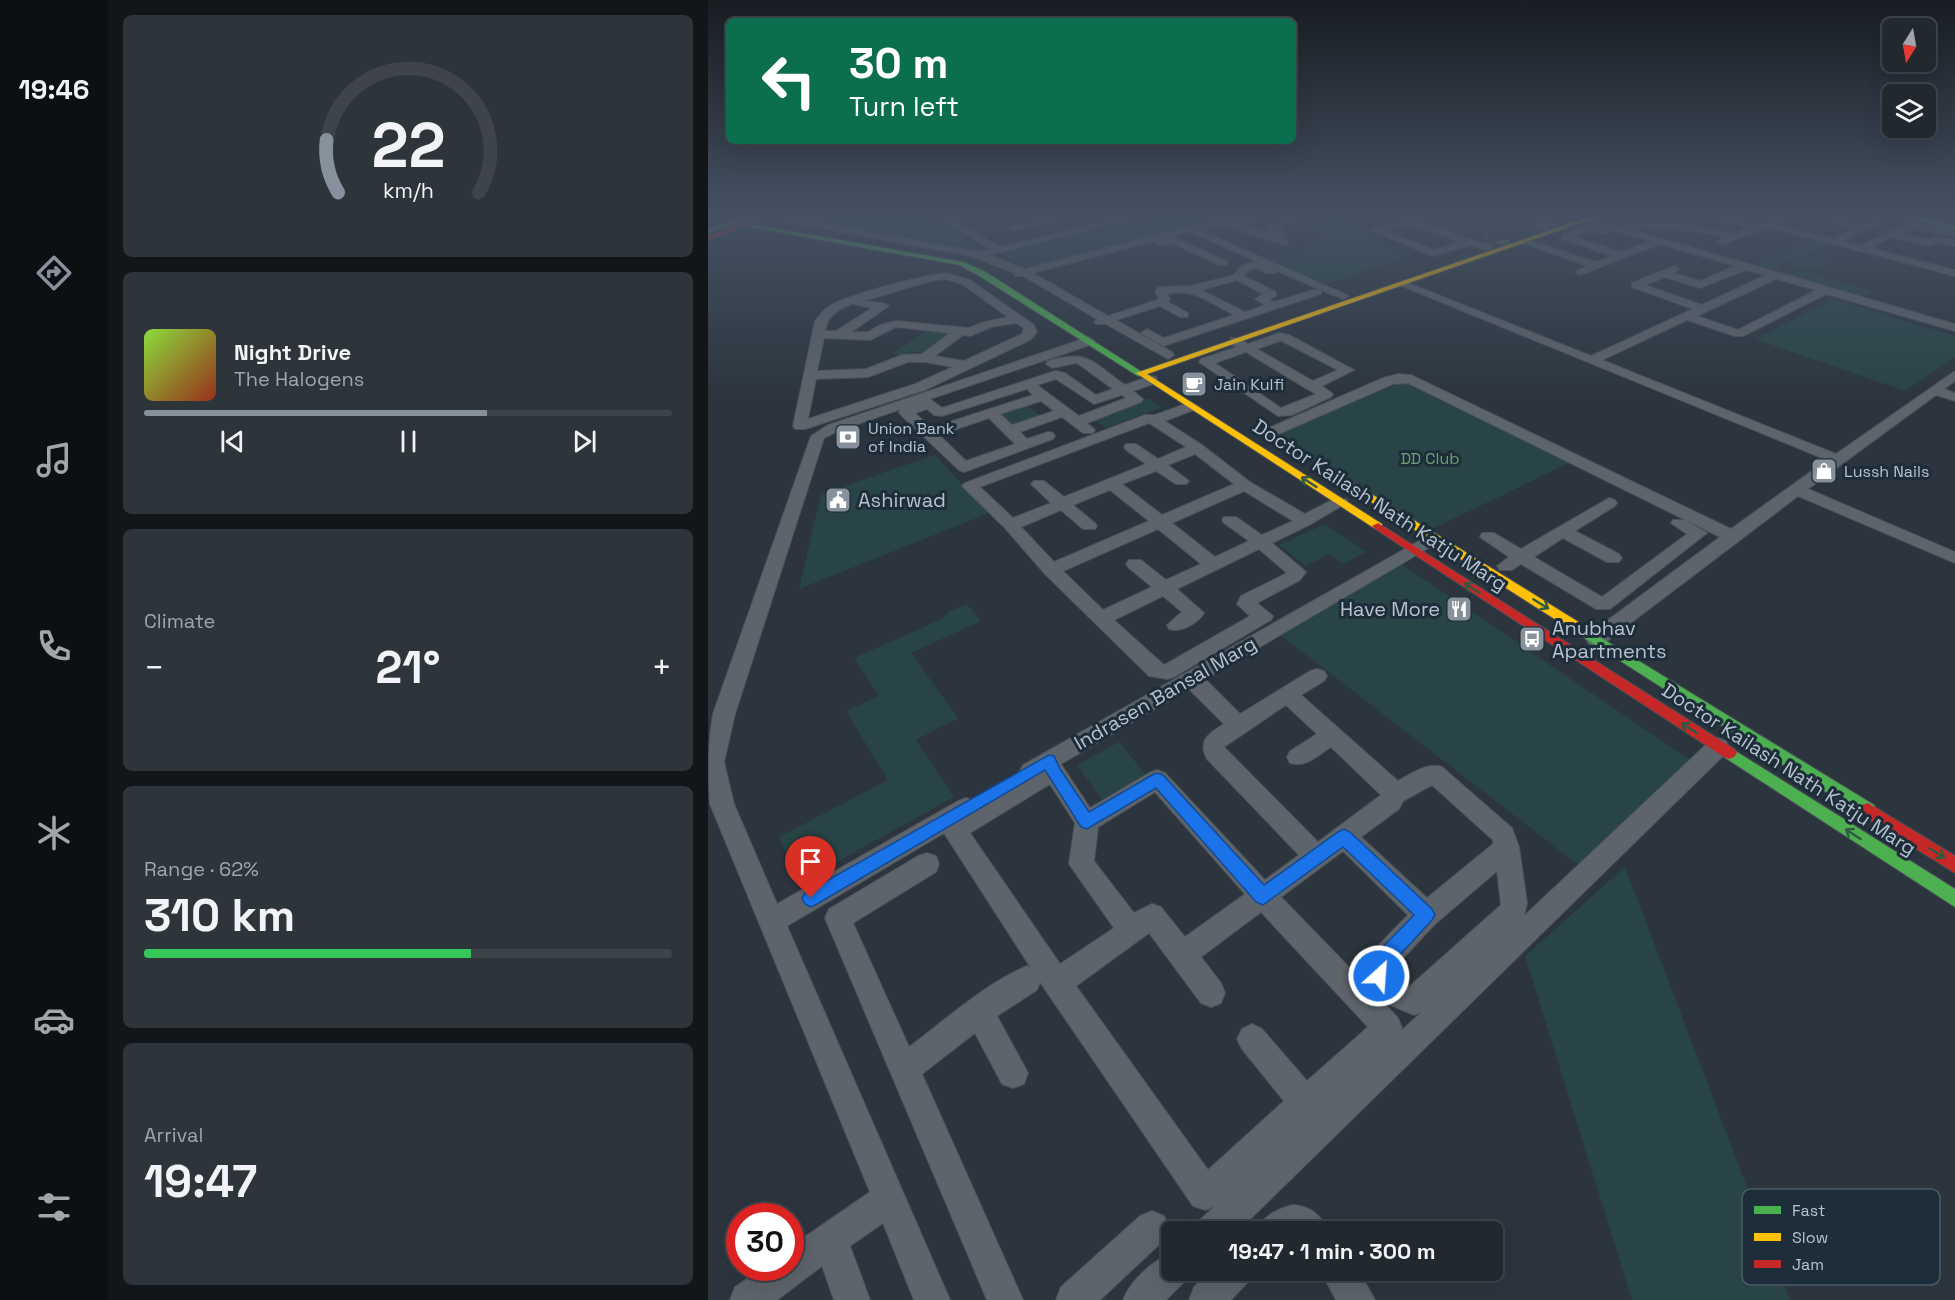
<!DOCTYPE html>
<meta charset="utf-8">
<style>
:root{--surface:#21282e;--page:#2d343a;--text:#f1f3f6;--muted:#a2a6aa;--line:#3e444a;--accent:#86919c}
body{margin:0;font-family:"Space Grotesk",sans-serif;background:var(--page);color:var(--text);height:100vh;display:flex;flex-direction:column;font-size:22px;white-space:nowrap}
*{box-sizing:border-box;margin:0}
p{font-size:20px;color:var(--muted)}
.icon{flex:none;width:33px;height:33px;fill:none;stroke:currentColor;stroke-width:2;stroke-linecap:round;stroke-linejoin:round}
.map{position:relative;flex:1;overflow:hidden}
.drawer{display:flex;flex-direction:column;gap:15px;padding:15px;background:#121619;width:600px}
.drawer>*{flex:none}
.hud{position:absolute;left:18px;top:18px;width:570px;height:126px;border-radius:9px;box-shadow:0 6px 24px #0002,0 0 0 2px var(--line);background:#0b6e4f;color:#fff;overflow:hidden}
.needle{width:39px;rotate:191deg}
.buttons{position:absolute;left:1174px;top:18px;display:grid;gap:12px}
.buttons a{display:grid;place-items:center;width:54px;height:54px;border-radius:9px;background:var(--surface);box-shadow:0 6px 24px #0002,0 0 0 2px var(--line);font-size:30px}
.speed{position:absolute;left:18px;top:1203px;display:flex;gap:12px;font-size:30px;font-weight:700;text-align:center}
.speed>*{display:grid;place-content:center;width:78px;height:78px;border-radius:50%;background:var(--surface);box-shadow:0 6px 24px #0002,0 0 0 2px var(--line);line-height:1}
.speed .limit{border:9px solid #d22;background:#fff;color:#111}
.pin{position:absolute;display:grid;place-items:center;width:51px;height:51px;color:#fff;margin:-62px -26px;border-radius:50% 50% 50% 0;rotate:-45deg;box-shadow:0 0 6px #0007}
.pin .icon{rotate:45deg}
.me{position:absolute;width:66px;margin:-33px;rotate:26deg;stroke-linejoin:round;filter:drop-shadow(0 0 4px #0008)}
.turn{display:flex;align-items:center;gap:21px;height:126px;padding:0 24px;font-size:27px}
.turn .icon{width:78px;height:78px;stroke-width:2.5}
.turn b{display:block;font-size:42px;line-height:51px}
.big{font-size:45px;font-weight:700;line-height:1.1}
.drawer .card{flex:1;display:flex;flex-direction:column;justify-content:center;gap:9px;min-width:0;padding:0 21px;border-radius:9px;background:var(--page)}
.drawer .dial{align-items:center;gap:0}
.dial svg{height:156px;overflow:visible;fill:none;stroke:var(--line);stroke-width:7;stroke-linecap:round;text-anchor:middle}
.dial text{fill:var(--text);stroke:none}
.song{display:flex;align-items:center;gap:18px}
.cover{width:72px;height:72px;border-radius:9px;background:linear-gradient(135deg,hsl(90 70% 55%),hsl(10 70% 35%))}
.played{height:6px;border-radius:3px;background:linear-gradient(90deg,var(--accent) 65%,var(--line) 65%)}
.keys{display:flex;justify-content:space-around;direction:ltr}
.heat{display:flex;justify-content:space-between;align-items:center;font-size:33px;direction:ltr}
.charge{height:9px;border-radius:4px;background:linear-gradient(90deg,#34c759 62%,var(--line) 0)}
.trip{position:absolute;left:453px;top:1221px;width:342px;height:60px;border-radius:9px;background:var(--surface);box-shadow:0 6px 24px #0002,0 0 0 2px var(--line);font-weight:700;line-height:60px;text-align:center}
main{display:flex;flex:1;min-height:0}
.dock{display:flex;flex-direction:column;width:108px;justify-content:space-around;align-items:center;background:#0d1012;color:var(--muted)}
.dock .icon{width:42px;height:42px}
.dock .current{color:var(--accent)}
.dock b{font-size:27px;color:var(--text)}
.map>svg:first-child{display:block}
</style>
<main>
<nav class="dock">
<b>19:46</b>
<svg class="icon current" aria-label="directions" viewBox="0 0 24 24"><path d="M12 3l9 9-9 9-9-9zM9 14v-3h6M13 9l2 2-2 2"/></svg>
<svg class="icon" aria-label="music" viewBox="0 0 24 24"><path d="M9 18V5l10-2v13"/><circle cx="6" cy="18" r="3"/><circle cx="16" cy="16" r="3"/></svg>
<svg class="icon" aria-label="phone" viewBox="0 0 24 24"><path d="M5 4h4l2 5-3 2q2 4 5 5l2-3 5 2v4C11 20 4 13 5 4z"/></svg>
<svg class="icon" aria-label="climate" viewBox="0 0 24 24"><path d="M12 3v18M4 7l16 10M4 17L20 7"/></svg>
<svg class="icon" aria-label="car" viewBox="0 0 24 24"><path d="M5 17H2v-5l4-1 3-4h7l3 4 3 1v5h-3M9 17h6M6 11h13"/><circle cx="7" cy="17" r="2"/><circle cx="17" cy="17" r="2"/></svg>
<svg class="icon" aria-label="filters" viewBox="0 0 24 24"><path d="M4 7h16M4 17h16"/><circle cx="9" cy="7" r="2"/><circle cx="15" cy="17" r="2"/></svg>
</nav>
<section class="drawer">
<div class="card dial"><svg viewBox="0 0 100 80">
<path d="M14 69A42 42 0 1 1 86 69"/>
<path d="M14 69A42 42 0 0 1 8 42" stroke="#86919c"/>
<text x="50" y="56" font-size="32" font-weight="700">22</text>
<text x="50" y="72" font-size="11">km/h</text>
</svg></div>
<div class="card">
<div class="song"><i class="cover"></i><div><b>Night Drive</b><p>The Halogens</p></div></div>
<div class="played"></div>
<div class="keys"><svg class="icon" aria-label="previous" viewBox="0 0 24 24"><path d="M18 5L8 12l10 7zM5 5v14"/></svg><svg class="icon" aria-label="pause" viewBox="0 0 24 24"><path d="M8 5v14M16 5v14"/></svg><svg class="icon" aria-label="next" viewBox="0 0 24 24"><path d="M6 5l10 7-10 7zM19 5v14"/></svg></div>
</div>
<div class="card"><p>Climate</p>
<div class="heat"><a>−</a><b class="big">21°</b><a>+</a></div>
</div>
<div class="card"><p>Range · 62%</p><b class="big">310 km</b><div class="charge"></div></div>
<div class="card"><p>Arrival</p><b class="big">19:47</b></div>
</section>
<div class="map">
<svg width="1247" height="1300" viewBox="0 0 1247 1300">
<rect width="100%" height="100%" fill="#2c353e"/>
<path fill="#284446" d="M93,214L222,215L275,248L265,251L85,218Z
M452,215H528L317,269L291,253Z
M605,215H645L653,224L647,229L678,248L700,256L618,284L561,260L616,243Z
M1105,240L1119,244L1064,270L1049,265Z
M1101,256L1122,262L1102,271L1081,265Z
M1092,270L1165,291L1153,297L1079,275Z
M1125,299L1247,336V357L1197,391L1047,339Z
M219,330L243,333L216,353L203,351L197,356L184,354Z
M703,379L869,459L718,532L561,433Z
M440,398L454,407L398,428L385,419Z
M316,403L333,416L301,427L285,413Z
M227,455L281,513L91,589L113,494Z
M617,524L658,552L635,564L621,554L598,566L571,545Z
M689,561L985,762L873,867L570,633Z
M259,604L273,621L203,653L250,718L208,740L246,797L91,883L71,837L180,780L138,711L171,696L146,658L236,618L240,612Z
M411,742L438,775L395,800L369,765Z
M917,867L1082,1300H924L817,956Z"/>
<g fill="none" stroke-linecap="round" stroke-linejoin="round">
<g stroke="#4b5158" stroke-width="2">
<path id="street" d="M68,214L271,252L282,249L225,214H236L292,247L427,214H444L281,255L317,269L529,214H563L532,225L545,227L580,241V245C575,245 523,228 518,225L540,217L492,230L641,296L636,299L613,290V294L455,346L433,333L439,329L456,338L526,315C504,304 484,287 459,294L462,299L460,302L480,313V317H472L452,306L408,320L464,352L466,355L460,359L398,324H388L386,322L389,319L315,276H307V273L262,256L64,219V215ZM482,232L548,261L533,266L526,275L483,286L450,287L447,293L451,298L449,300L400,316L325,273L447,241L448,245L464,243L511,265H519V261L468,238L455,239ZM548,268L559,273H567V270L613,290H605L566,302L561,299L568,296V292L536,276L541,270ZM529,280L555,294L547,299L557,305L537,312L493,290Z
M292,214H309L289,221L285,218Z
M352,214H370L305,231L300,228Z
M572,214H583L589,219L568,228L580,235L575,238L555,228L578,219Z
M789,214H804L830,223V219L842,214H856L842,221L850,225L845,228L841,227L840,230L837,231Z
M993,214H1031L1024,219L1048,225L1074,214H1087L1067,224L1126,239L1146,228L1098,214C1117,214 1133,222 1151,224C1159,225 1174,214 1188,214L1134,241L1152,246L1203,222L1247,231V237L1204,228L1192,233L1220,240L1229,236L1247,240V246L1230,242L1221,246L1184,237L1165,246L1169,250L1247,270V276L1059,227L1014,245L1009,242L1017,237C985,230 953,227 920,228L915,225L920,222L974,224L1026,234L1039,228Z
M880,217L1247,324V331L1118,294L1035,336H1027L979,320L894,360L1128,454L1247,371V381L1236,389L1247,393V401L1228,395L1100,489L1247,552V563L1090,496L895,644L888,646L881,644L878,639L881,634L1012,537L700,383L685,384L566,436H556L554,433L556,430L675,378L690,374L703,375L1023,529L1119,460L689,284L698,282L883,356L985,309L924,287V283L966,266L971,269L966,273L992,281L1027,266L952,244L872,275L867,272L879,266L812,242L820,240L888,262L904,256L854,239V235L882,225L900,229L902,231L897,234L883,231L866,237L913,252L942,241L877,222V218ZM1037,270L1058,275L994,305L937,285L957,277L992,288ZM1068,279L1108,290L1030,330L989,316Z
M700,218L782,245L784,247L779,250L763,245L725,256L662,230ZM699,224L753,242L725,250L676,230Z
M779,233L800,240L802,242L797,245L776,238V234Z
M238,273L262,280L326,325L329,332L322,340L217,390L97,429H87L85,426L107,321C111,316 115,310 120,307C140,294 213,276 238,273ZM238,279L254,284L300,317L276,322L261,328L188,321L172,325L160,332H143L181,306L175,303L155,301L223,281ZM144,304L164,308L128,331H117C120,315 129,310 144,304ZM308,323L316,328L314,334L256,361L227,356L255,335L262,336L283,327ZM188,327L242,333L214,354L194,355L158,369L109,371L116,338L162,340ZM200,362H217L245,367L207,384L100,419L108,379L160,377Z
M571,333L581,335L646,370L614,386L625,394L623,397L584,415L570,416L491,362L493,359L529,347L523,344V338H531L540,344ZM572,341H574L630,370L605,381L549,349ZM538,352L599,389L608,394L573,408L507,363Z
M381,337L387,341L385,344L222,399L234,408L347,371L357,373L388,395L405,389L369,363L344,368L338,364L340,361C381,349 384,362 417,385L443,376L448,377L449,380L448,383L425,391L435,399L433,402L379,423L387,430L385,433H375L354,417L312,432L319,439L340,432L345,433L347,436L345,439L256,472L251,470L193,415L191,412L193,409L130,431L116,438L27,714L16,762L26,804L69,904L250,801L258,798L266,801L268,805L315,777L312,771L315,765L718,537L724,538L726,542L724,546L497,679L532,714L602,671L609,669L616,671L619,676L616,681L593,695L690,781C703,774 719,762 734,767L804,828L811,847L819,903L816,916L1002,741L1010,738L1018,741L1021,747L1018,753L529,1232H487L492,1220L507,1206L497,1210L485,1206L332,982L329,990L289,1016L320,1073L316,1084L305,1088L294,1084L267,1033L214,1074L315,1300H279L117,918L121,909L210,856L219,853L228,856L231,864L228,872L145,923L201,1047C237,1020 278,983 319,966L323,968L236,833L79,926L242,1300H206L175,1223L142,1246L162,1300H126L114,1266L69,1300H22L27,1287L55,1268H82V1247L162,1192L2,804C0,775 0,742 5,714L103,436L120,425ZM348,379L386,404L414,395L418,398L371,416L329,385ZM319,389L325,395L223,428L207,413L219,409L226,415L234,416ZM333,401L346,411L304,425L292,414ZM281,418L307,444L258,461L231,435ZM481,689L516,724C501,733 489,741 499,759L591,855L557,880L457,773L449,770L441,773L382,808L353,764ZM578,705L609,734L582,751L579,757L582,763C598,768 610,755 623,747L673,795L610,842L516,747ZM342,784L367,823L361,864L406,928L352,964L262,833ZM724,785L785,840V844L719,898L653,837L691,809L695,801ZM447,792L537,894L477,937L453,907L444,904L426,913L386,861L390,827ZM635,851L700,915L659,957L655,966L666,993L573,897ZM789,871L793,905L702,986L691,980L684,970L727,924ZM553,912L660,1027L599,1081L554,1029L544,1024L534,1029L529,1039L534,1049L576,1101L500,1170L368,986L441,933L493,1003L503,1007L513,1003L517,993L513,983L493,957ZM675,1002L706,1015L714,1012L693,1031L694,1028L690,1018Z
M483,402L490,406L488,409L457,421L494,445L542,482L597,514L626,499H638L640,502L603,524L564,543L598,572L592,580L549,603L565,616L563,620L466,677L459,679L441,676L337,574L297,528L254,486L257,483L437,415H447ZM441,423L478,447L450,459L428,444H418L416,447L418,450L438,464L356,497L336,481H326L323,484L343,503L305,518L272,487ZM487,454L526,484L454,515L414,484L448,471L468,484H478L481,481L460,465ZM402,490L441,521L346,562L313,527L353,510L375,529H387L389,526L387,523L365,505ZM536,491L585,521L554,535L528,517H516L514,520L516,523L541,541L507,557L464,523ZM450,529L493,564L458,580L433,560H421L418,564L421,568L444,587L395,610L355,571ZM551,549L579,573L533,596L529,604L542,616L456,665L406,620L455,596L474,612L459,625L461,629C473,633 490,623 496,613L469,589Z
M901,498L907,500L909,503L907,506L867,531L911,554L914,558L911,562H899L855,538L826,557L894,597L979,534L963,523L965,520H977L999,533L902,609H888L813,564L804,570H792L789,566L801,557L772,537L774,533H786L813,549Z
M585,1205C603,1206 614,1216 621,1232H548C555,1216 568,1209 585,1205Z
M444,1211L456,1216L461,1228L456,1240L392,1300H348L353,1287L432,1216Z
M464,1253V1270H481L476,1282L458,1300H415C423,1280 444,1261 464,1253Z
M503,1270H545L540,1282L523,1300H481L486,1287Z
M612,1270H650L667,1300H628Z"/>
</g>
<g stroke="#4b5158" stroke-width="2">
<path id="fast" d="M40,214H50L0,233V229Z
M1184,214H1197L1247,226V230Z
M43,224L255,262L276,271L437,374L430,376L270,275L251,265L41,227Z
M872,625L1166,805L1168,810L1166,815L1160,817L1154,815L867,632L865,629Z
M1021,747L1247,889V907L1016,757L1013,753L1016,749Z"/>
</g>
<g stroke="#4b5158" stroke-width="2">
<path id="slow" d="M889,214H899L439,374L674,524V528H666L428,373Z
M623,469L877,626L879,629L877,632H867L619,474V470Z"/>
</g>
<g stroke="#4b5158" stroke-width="2">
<path id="jam" d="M60,214H70L0,240V236Z
M670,523L1026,749L1029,753L1026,757L1021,759L1016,757L666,528L664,526Z
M1160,803L1247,856V873L1154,815L1152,810L1154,805Z"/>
</g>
<use href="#street" fill="#5d646b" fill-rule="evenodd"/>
<use href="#fast" fill="#4caf50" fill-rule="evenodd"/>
<use href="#slow" fill="#ffc107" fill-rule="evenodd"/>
<use href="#jam" fill="#c62828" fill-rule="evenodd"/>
<path stroke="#5b6269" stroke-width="2" stroke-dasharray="3 3" stroke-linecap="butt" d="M0,231L46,214"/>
</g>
<path fill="#394046" d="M687,214H793L792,219L804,214H828L826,229L782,243L779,242L780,230L764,237L701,216L694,218L687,215Z"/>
<path fill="#2e3439" d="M0,214L3,221L0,222Z
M694,214H701V216L694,218Z
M777,214H793L792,223L820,214H828L826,229L782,243L784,225L781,224L780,230L764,237L766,219Z"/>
<path fill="#424a51" stroke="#2e3439" stroke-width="1.5" d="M752,214H777L766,219Z
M804,214H820L784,225L781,224Z"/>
<defs><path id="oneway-shaft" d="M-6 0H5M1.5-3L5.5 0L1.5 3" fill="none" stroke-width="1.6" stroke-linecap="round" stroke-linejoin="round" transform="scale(1.5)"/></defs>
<g stroke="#2e5a42">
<use href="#oneway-shaft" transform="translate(601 482) rotate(-147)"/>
<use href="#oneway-shaft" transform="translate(764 588) rotate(-147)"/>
<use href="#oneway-shaft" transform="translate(833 604) rotate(32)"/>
<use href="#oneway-shaft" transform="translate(981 728) rotate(-147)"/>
<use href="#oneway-shaft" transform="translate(1145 834) rotate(-147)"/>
<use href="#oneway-shaft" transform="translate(1229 853) rotate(32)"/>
</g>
<linearGradient id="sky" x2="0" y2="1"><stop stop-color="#181d22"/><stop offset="0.54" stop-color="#455163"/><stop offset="1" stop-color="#455163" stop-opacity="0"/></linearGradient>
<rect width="1247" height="397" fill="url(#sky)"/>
<path fill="#1a73e8" stroke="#114b97" stroke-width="1.5" d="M341,755L346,756L352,769L381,812L444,775L449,773L455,775L556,885L630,832L636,829L642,832L724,909L727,915L724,920L679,969L680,976L677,983L671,986L664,983C660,974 659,968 663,959L706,915L635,847L555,905L548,902L448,788L379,829L373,827L337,770L109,904L103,907L97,904L94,898L97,893Z"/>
<defs>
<g id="cafe-square" transform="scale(1.35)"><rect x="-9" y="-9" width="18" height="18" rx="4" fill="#86919c" stroke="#1e2d3a"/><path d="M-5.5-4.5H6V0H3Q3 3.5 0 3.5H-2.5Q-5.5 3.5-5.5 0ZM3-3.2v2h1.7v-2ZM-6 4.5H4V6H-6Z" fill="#fff"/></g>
<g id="bank-square" transform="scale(1.35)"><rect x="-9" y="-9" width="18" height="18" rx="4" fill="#86919c" stroke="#1e2d3a"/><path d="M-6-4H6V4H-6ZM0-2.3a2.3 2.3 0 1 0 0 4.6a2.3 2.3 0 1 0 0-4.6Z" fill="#fff"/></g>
<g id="shop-square" transform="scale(1.35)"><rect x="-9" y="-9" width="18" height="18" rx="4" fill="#86919c" stroke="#1e2d3a"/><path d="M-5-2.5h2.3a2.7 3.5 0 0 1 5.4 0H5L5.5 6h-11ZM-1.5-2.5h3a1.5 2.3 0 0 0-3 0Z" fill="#fff"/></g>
<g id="civic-square" transform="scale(1.35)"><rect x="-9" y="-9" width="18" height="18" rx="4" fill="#86919c" stroke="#1e2d3a"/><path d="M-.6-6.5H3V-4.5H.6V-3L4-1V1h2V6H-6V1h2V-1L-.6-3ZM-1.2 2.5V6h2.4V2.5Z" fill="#fff"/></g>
<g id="restaurant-square" transform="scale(1.35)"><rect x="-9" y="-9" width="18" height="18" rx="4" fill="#86919c" stroke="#1e2d3a"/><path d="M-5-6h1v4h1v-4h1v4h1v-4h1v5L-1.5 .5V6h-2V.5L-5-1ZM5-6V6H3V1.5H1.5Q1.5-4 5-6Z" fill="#fff"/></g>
<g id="bus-square" transform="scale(1.35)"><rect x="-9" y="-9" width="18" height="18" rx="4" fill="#86919c" stroke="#1e2d3a"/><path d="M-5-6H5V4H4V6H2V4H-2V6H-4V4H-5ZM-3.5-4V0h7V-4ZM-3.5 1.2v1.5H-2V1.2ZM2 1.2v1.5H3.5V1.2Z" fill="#fff"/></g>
</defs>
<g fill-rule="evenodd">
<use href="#cafe-square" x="486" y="384"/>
<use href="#bank-square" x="140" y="437"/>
<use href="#shop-square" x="1116" y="471"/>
<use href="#civic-square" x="130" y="500"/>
<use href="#restaurant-square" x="751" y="609"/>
<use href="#bus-square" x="824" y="639"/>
</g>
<g text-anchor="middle" stroke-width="6" stroke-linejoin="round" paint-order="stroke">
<g font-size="16" fill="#b7c2ce" stroke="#1e2d3a" text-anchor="start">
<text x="506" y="390">Jain Kulfi</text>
<text x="160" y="434">Union Bank<tspan x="160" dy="18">of India</tspan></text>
<text x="1136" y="477">Lussh Nails</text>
</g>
<g font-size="16" fill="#6ca272" stroke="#1e2d3a">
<text x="722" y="464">DD Club</text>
</g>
<g font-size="20" fill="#b7c2ce" stroke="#1e2d3a" text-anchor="start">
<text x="150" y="507">Ashirwad</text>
<text x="732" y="616" text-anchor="end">Have More</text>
<text x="844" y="635">Anubhav<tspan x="844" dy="23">Apartments</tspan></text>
</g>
<g font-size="20" fill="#b7c2ce" stroke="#1e2d3a">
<text transform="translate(672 505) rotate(33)" y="7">Doctor Kailash Nath Katju Marg</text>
<text transform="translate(457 693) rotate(-30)" y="7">Indrasen Bansal Marg</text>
<text transform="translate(1081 769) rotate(33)" y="7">Doctor Kailash Nath Katju Marg</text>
</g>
</g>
<rect x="1034" y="1189" width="198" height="96" rx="9" fill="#1e2d3a" stroke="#4c5a66" stroke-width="1.5"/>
<rect x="1046" y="1206" width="27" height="8" fill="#4caf50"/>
<rect x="1046" y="1233" width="27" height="8" fill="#ffc107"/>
<rect x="1046" y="1260" width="27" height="8" fill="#c62828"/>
<g font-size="16" fill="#b7c2ce">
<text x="1084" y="1216">Fast</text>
<text x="1084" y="1243">Slow</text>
<text x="1084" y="1270">Jam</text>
</g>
</svg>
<div class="buttons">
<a><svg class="needle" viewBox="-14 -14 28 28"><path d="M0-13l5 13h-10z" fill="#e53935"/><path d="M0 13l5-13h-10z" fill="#a2a6aa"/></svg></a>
<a><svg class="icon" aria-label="layers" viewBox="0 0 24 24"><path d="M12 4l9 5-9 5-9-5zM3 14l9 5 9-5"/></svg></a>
</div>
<div class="speed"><div class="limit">30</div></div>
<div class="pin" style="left:103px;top:898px;background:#d93025"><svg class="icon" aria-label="arrive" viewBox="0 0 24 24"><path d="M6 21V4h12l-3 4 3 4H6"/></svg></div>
<svg class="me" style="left:671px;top:976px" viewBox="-20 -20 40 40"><circle r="17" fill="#1a73e8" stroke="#fff" stroke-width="3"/><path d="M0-11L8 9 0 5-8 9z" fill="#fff"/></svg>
<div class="trip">19:47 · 1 min · 300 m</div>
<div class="hud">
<div class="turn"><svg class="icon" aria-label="left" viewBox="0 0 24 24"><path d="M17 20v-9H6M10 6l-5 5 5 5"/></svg><div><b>30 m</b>Turn left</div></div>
</div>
</div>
</main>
